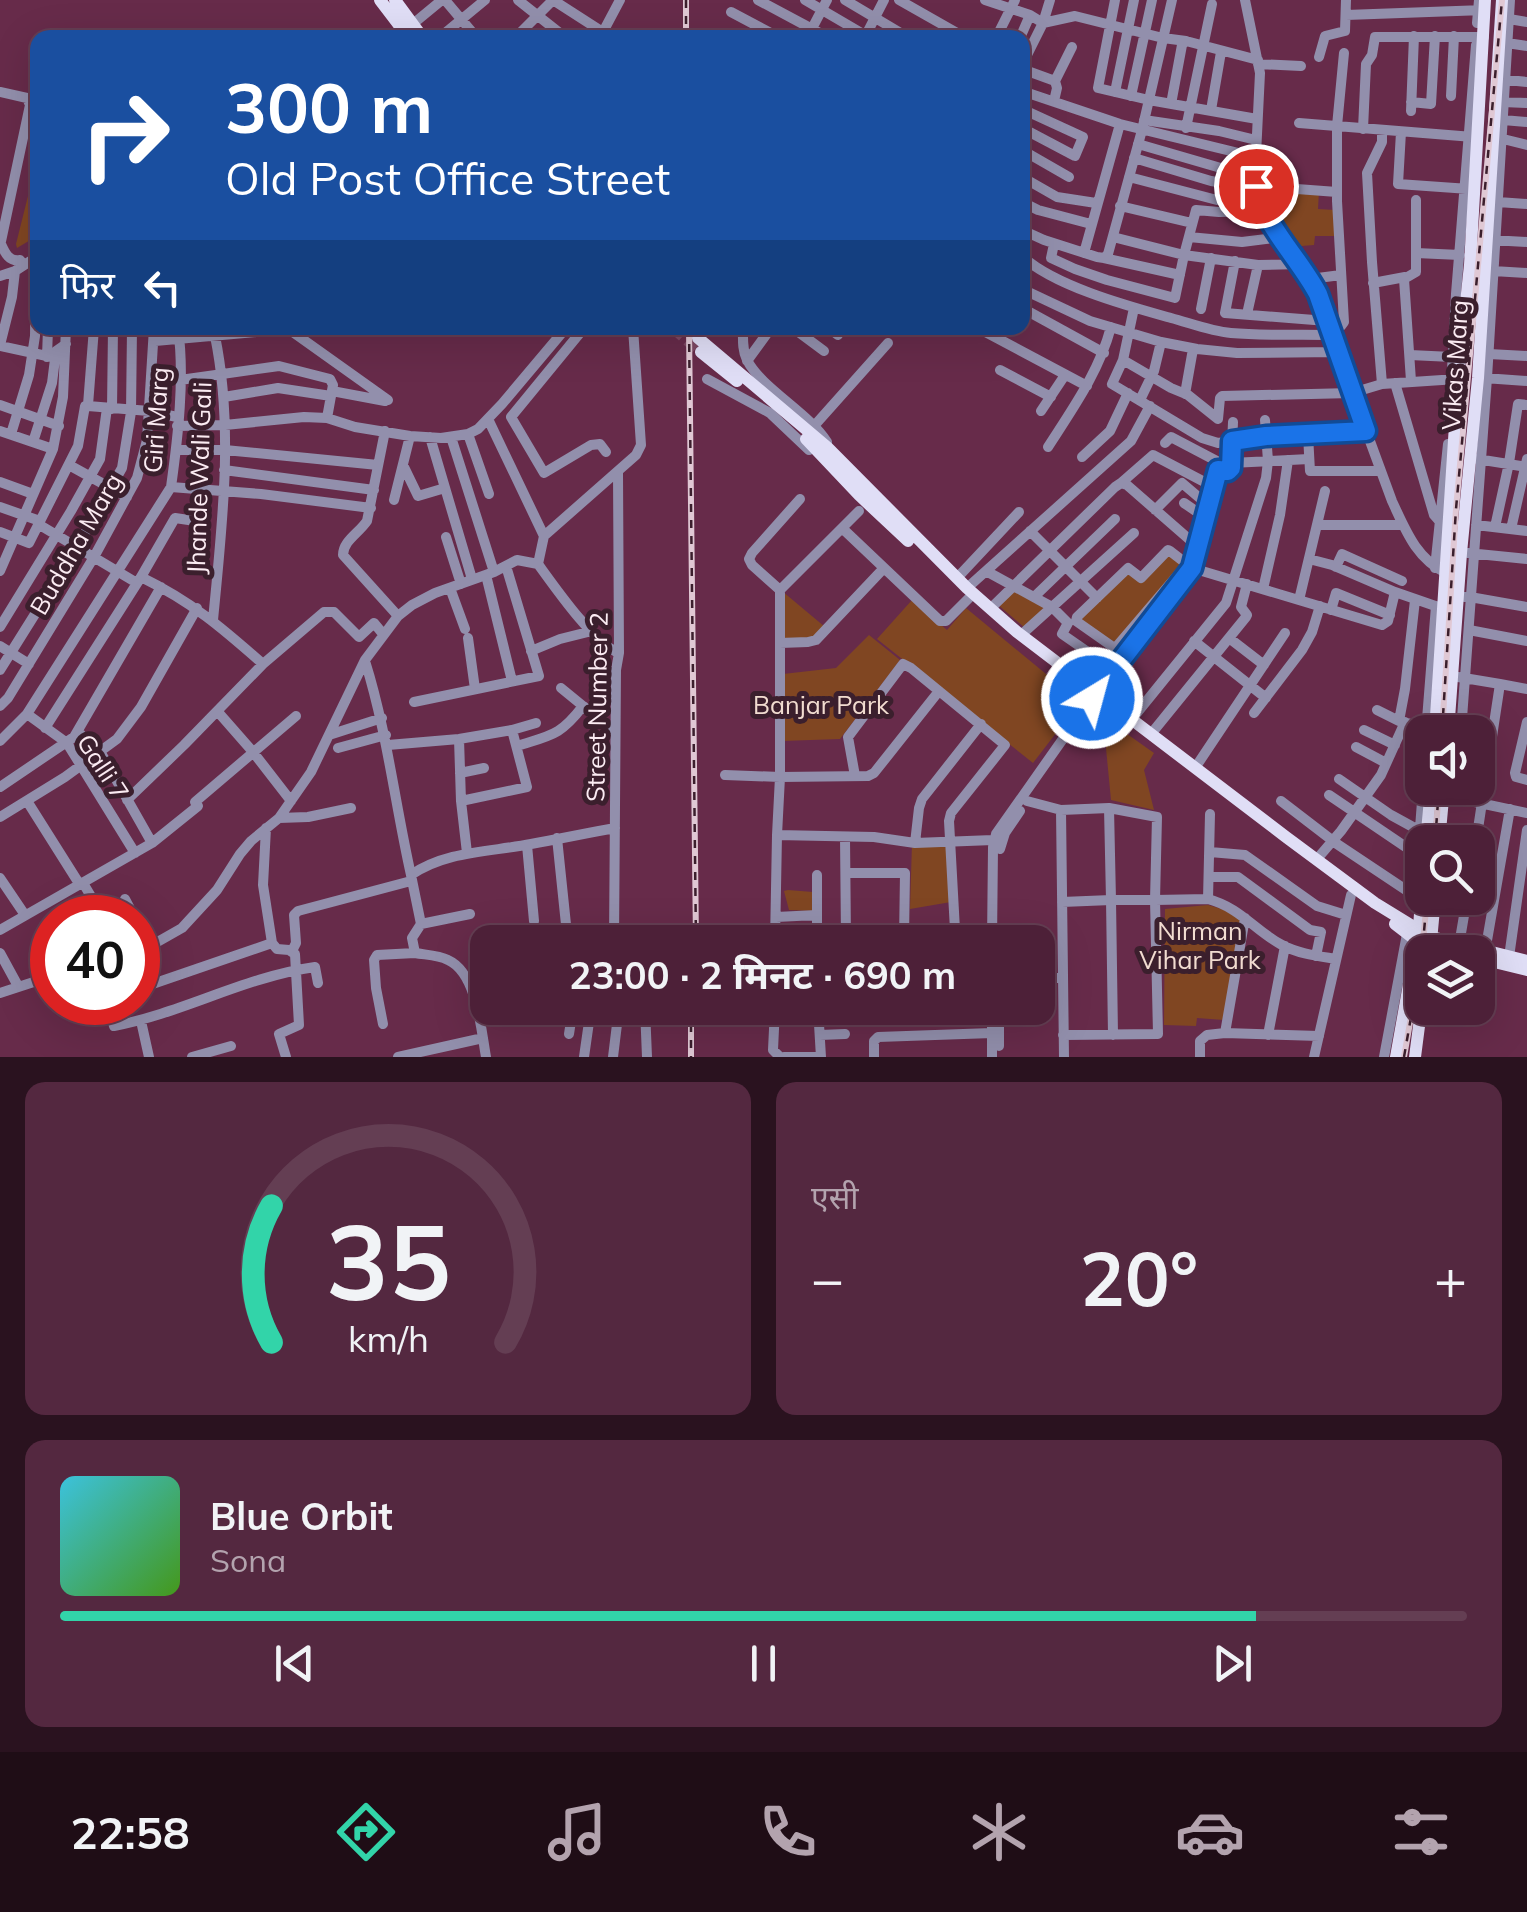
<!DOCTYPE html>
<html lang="hi">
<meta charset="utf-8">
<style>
:root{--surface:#4d2038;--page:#542840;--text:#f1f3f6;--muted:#b3a3ae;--line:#643e53;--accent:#32d4a9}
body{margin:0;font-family:Mulish,"Noto Sans Devanagari",sans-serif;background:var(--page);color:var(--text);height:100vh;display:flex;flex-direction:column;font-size:38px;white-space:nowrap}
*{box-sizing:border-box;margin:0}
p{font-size:32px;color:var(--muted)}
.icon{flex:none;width:55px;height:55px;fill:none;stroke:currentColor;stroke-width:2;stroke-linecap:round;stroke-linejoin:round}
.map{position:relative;height:1057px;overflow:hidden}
.panel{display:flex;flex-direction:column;gap:25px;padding:25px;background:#2a121f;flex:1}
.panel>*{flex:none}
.guide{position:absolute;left:30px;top:30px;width:1000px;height:305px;border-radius:20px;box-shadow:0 10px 40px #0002,0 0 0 2px var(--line);background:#1a4fa0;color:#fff;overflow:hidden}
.buttons{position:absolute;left:1405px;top:715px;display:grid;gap:20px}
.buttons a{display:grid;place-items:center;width:90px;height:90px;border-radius:20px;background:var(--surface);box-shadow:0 10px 40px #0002,0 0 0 2px var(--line);font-size:50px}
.speed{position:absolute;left:30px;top:895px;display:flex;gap:20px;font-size:50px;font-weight:700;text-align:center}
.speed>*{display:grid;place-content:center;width:130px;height:130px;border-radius:50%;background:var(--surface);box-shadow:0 10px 40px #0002,0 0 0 2px var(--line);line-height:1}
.speed .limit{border:15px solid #d22;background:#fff;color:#111}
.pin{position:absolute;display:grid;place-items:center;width:85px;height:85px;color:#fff;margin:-42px;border:5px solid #fff;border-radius:50%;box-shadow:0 2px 10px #0007}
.me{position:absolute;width:110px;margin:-55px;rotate:37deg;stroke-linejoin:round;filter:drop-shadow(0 0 8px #0008)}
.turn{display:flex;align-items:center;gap:35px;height:210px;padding:0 30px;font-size:45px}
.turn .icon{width:130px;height:130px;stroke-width:2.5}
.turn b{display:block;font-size:70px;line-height:85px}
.then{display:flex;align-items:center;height:95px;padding:0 30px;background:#0003;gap:20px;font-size:38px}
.big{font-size:75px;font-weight:700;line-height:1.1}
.panel .widget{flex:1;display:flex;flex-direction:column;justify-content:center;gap:15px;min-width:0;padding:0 35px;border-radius:20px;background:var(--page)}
.panel .dial{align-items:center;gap:0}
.dial svg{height:260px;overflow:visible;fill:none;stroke:var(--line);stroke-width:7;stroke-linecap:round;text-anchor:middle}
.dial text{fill:var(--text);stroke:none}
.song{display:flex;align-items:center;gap:30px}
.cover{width:120px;height:120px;border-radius:15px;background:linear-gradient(135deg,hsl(190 70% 55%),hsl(100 70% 35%))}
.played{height:10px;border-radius:5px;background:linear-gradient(90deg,var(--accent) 85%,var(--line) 85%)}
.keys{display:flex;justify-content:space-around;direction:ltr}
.heat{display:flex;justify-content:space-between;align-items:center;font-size:55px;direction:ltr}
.panel .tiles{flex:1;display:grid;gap:25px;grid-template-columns:1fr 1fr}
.widget:last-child{grid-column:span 2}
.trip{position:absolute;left:470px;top:925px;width:585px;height:100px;border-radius:20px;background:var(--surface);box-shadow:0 10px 40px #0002,0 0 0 2px var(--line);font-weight:700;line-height:100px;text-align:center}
.menu{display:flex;height:160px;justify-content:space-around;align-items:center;background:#1f0d16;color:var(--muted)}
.menu .icon{width:70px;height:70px}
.menu .current{color:var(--accent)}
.menu b{font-size:45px;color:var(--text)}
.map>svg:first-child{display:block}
</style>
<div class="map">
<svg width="1527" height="1057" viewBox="0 0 1527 1057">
<rect width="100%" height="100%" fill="#672b4a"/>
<path fill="#804622" d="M1258,188L1319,191L1318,209L1335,210L1337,236H1315L1314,245L1289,247Z
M29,192L37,194V236L17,248L16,244Z
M1167,553L1180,562V570L1115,645L1077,619L1129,570L1141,581Z
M1014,588L1049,608L1025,628L997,604Z
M782,591L825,627L815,637L782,640Z
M912,600L947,630L966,608L1080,702L1033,763L877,639Z
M869,635L900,660L840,739L782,741L783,674L836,668Z
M1103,717L1154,753L1144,770L1154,810L1111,800Z
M912,843L949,846L951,902L910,909Z
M788,890L813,892V911L789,910L784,891Z
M1208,905L1225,910L1242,919L1224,1020L1197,1018L1196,1026L1164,1025L1165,909Z
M783,1008H818L819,1023L784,1024Z"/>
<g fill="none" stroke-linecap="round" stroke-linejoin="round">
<path stroke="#7d4863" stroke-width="12" stroke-dasharray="12 6" stroke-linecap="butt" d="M674,328L701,352"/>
<path stroke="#928fac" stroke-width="10" d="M445,0L477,38
M518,0L566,38
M553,0L612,38
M758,0L829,38
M805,0L870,38
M845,0L909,38
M899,0L966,38
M985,0L1030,15L1043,23L1075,16L1163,38L1186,41
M1115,0L1098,88L1149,100L1257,119
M1245,0L1260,73L1255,175L1260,206L1319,294L1331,335L1392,501C1406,531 1416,558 1446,573
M731,12L780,38
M1346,15L1484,10
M1509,19L1527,22
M1477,23L1479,0
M408,28L442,0
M603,32L620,0
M729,35L733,38
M866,35L884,0
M439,38L485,0
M515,38L553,0
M807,38L827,0
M996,38L1015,0
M1020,38L1030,15
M1507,43L1527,46
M1319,57L1325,36L1345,31L1346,0
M1258,64L1301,66
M1022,65L1043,23L1050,0
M1022,69L1055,81
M1498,79L1527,82
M1022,91L1120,124L1255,157
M0,92L27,98L30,105L0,246
M1115,92L1134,0
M1131,96L1152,0
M1451,96L1454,36
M1054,101L1057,88L1055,81L1072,47
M1411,102L1431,104L1435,36
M1503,102L1527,103
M1171,104L1182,45L1186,41L1258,60
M1022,109L1083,137L1075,156L1022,128
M1211,110L1221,52
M1411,111L1414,36
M1144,120L1219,131L1256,140
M1503,120L1527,122
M1299,123L1473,137
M1186,128L1212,4
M1363,129L1366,64L1372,55L1375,37H1484
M1401,132L1398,184L1469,189
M1499,138L1527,145
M1138,144L1238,173
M1022,150L1069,177
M1134,158L1211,181L1256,188
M1022,177L1057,197L1096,203
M1129,177L1217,200
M1256,186L1337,192
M1022,202L1038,210L1091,224
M1498,202L1527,204
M1120,206L1192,223
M1022,230L1044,240L1097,257L1104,258L1108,254L1142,130L1172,0
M1113,237L1184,255L1258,265L1301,264
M1189,237L1242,242L1282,237
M1491,240L1527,242
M1,244C5,253 9,262 20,260L23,264
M1054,244L1051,258L1075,269L1107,280L1175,298L1184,255L1196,210L1219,212L1263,211
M1084,253L1120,124
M1416,253L1460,255
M1022,256C1054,286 1128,306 1171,318C1190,323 1210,331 1231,333C1263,336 1298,334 1331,335
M1104,258L1180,275
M1235,261L1225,313L1327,321
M1493,271L1527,273
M0,276L15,271L38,256
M1310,279L1341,275
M1373,283L1405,277
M1022,289L1090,321L1161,342L1197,349L1237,353L1337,352
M1022,308L1104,353
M1134,308L1123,360L1112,384L1202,438L1218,443L1266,436L1366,431
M1201,309L1211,258
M1247,314L1258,265
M287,328L388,400
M584,328L511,417L544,473L591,445L600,444L606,452
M743,328C743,339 742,350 747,360C762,389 808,412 827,442
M793,328L824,351
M829,328L838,335
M978,328L1087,386
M1329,329L1341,326L1344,322L1337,201V126L1344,53
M155,341L289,329
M0,345L12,297L15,271
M0,346L56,358
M1489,354L1527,356
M1410,355L1452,357
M47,357L48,328
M1123,360L1171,388L1188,395L1218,419
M747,361L771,328
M1000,370L1051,397
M1484,378L1527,381
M707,379L770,413L809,450
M180,380L279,366L330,379L333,385L327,418
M1411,381L1404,279L1416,272V200
M1395,383L1434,515L1441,523
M1382,384L1372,262L1367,173L1382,142V131
M332,391L385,401
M1185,394L1193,349
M224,397L278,388L331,396
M1140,400L1154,371L1161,342
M0,405L59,426
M88,406L149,411L177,417
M112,409L113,328
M1041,411L1065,375
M488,419L544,536
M1218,419L1220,398L1222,396L1352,393L1382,384L1457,379
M177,426L225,425L304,417L327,418L355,427L410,436L441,438L468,434L478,429L502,404L566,328
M814,426L888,343
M1449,427L1456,294L1476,45
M0,431L53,449
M385,431L367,521C359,533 343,541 343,555L398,616
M11,434L29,375L35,336L36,257
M468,434L489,494
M1308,435L1310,471H1380
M430,437L472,579
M451,437L494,572
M33,442L52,383L56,351L66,344
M1165,443L1171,437L1230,468
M1048,447C1073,408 1099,372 1111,327
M176,450H225L378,465
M1082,457L1110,431L1128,393
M1477,459L1527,467
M1231,463L1309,459
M69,465L127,497
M403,465L418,496L445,488
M224,470L374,490
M0,482L33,494
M1121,483L1153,455L1214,487
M171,487L261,494L371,508
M800,499L752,553L749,559L752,565L780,590L842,528L940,621H946L969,598
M394,500L410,436
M1184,503L1206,518
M0,507L40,521
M1155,510L1182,483L1209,506
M38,524L137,583
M1317,525H1403
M1476,525L1527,531
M1495,527L1509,463L1518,404L1527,405
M842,528L859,511
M1511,529L1527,459
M1030,531L1097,598
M0,532L29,543L78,446L85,406L88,405L94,328
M446,537L461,584
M1468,553L1527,559
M1309,559L1332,565L1395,592L1444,609
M538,564C554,586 595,645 619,653
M1187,564L1117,646L1113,647L1076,621L1077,617L1128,568L1141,578L1168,550L1170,551L1192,568L1382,625L1388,621L1395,592
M1336,567L1342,554L1402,581
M1435,568L1448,444
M0,571L53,449L63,397L66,328
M986,571L1052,607L1068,623L1062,634L1134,684
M486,575L512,681
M141,577L175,518L202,522
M957,578L1019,512
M450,588L465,629
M967,588L1131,441L1150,406
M1263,589L1280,515L1288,460
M1034,597L1115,519
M1464,597H1470L1527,607
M1299,600L1325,491
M991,608L1115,487L1121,483L1127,485L1198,547
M1331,610L1336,593L1390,615
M213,620C222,526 234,429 215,336
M0,627L71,511L100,459L107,408
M1469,630L1527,641
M1021,635L1134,533
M468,638L475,689
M1229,638L1264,665
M1194,641L1266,698
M780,643L808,642L816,640L884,568
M0,646L29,664
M531,651L560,639L592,631
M365,661C387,731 395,804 411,875
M0,670L77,547L122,468L131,412L132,328
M1458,677L1500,684L1476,842
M1500,684L1527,689
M414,702L539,676L506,566
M0,706L8,698L94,557L137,478L147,440L154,328
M583,706L615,732
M1377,710L1399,721L1432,729
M218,712L253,752L291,801
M1254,713L1302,650L1312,632L1320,606
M27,714L67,743L135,853
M1132,719L1226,603L1266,478L1268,461L1265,420
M1399,721L1405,689L1415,600
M1527,722L1515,773L1516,777L1527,780
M45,728L141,577C192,602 221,627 263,664
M1364,730L1395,745
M78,731L91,747L101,753L152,843
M1426,732L1436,606
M1461,732L1487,378L1510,0
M1151,734L1246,617L1247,615L1241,607L1247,584
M329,735L382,718
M459,739L461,801
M0,741L27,714L171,487C178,437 185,377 178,328
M388,745L459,739L512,730
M517,746C551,735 560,736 583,706L561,688
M1356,747L1386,763
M338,748L386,735
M1197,765L1285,633
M460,773L484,768
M725,775L780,777L868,776L874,773L939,691
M1339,779L1391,815L1422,832
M0,787L74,737L161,587
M1456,788V798L1527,813
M1329,795L1422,858
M127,800L184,745L263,664L324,612H334L359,637L374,623L383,634
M27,801L80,885
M1027,801L1061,810L1064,1057
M1281,801L1337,844L1421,900
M1061,810L1109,808
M1210,814L1208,899C1241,908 1254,930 1282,945C1299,954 1318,956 1336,959
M0,817L65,777L117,739L141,707L197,608
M279,818L308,817L351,808
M266,828L263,885L272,943
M777,835L780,777V590
M845,837L846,940L947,941L953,936L955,930L949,821L951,813L1005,745L911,668L903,664L848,737L855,776
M557,838L567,934L578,942
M915,843L919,808L922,799L981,724
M527,845L534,921
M1000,849L1005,833L1020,811
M1210,852L1245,855L1317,906L1346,915
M467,853L461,801L527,787L512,730L536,723
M1317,859L1341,831L1381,775L1405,722
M846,873H905L904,939
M817,875V915
M1209,877H1238L1310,930L1321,932L1316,956
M0,878L25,915
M83,883L104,918
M1415,895L1423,788
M125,899L135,918
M1062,902L1111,900L1109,808L1157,817L1155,900L1208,899
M776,917L817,915V942
M138,923L149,947
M421,924L470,914
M0,930L152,843L198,806L195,802L296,716
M643,936V942
M614,942L616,670L619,653L618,473
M775,942L777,835L874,837L915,843L993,840L1001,842
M992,942L993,847L996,834L1096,692L1192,568L1219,470L1228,471L1231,469L1233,422
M1459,945L1467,898
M292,951L296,943L294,915L298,911L411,881
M1485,952L1510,809
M0,953L18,986
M138,953L182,928L217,890L240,854L251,841L279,818L311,772L365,660L398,616L412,605L435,593L494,572L517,560L538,564L544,536L636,455L641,445L633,328
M1509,957L1527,830
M1038,978H1063
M138,989L272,943L277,949L289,950L295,954L299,1025L279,1034L286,1057
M0,993L52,976
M107,1002L114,1026C183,1013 244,977 315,967L318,983
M645,1008L647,1057
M775,1008L773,1050L780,1057
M992,1008V1057
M141,1021L149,1057
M383,1024L376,988L374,960L377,955L415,953
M1225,1033L1245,918
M569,1034L573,1008
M820,1035L845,1034
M1063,1035L1158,1034L1155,900H1111L1113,1035
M1268,1035L1285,946
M999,1046V1008
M192,1057L231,1046
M398,1057L483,1038
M486,1057C481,1029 477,973 448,960C438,955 426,955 415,953L412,938L421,924L411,875C446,851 490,852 531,844C559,839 587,833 615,828
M584,1057L591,1008
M613,1057L619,1008
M784,1057H821L818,1008
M874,1057V1041L878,1037L992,1033
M1200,1057V1041L1207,1035L1225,1033L1319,1036
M1314,1057L1351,895
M1384,1057L1407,934"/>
<path stroke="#e0def6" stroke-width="12" d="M380,0L409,38
M395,0L423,38
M698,338L827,447L967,588L1017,632L1286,837L1375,903L1419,930
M701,352L737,381
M806,439L859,495L908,541
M1435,732L1458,379L1470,265L1485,0
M1448,732L1461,553L1478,378L1502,0
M1426,842L1431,788
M1439,842L1444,788
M1395,924L1417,941
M1432,937L1527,961
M1431,947L1453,952
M1430,952L1435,898
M1486,960L1527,970
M1396,1057L1419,928L1422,885
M1415,1057L1422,1003"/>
<g stroke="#e0c8d4" stroke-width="6">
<path id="rail" d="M686,0V38
M689,328L696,942
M1442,732L1456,509L1502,0
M1435,842L1439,788
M691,1008V1057
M1404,1057L1422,954L1427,898"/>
</g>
<use href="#rail" stroke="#3b1f2d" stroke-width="2.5" stroke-dasharray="8" stroke-linecap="butt"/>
</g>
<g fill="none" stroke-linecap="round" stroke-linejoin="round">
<g stroke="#114b97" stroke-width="25">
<path id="route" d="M1092,698L1192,568L1218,470L1228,471L1231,468L1232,441L1266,436L1366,431L1318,294C1300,259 1262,223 1256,186"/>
</g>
<use href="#route" stroke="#1a73e8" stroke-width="18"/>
</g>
<g text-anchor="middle" stroke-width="10" stroke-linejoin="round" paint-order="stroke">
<g font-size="25" fill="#fbebf2" stroke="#3b1f2d">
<text transform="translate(1455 365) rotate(-86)" y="9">Vikas Marg</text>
<text transform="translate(156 420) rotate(-86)" y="9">Giri Marg</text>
<text transform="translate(199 478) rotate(-88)" y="9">Jhande Wali Gali</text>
<text transform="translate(76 544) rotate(-60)" y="9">Buddha Marg</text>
<text transform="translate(597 707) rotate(-89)" y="9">Street Number 2</text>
<text transform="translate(103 767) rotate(57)" y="9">Galli 7</text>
</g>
<g font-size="25" fill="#f1dcd0" stroke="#3b1f2d">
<text x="821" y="714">Banjar Park</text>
<text x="1200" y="940">Nirman<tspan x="1200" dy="29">Vihar Park</tspan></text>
</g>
</g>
</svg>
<div class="buttons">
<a><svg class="icon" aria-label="sound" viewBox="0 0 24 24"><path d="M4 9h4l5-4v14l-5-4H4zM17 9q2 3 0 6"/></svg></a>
<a><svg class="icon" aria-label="search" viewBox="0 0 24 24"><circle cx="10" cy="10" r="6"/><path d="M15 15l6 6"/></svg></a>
<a><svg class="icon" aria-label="layers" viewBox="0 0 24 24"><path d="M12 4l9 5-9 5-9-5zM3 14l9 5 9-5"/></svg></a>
</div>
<div class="speed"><div class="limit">40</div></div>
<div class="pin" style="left:1256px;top:186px;background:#d93025"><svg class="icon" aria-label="arrive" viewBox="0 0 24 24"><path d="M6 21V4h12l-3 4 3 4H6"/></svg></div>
<svg class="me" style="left:1092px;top:698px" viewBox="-20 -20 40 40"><circle r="17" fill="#1a73e8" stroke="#fff" stroke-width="3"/><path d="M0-11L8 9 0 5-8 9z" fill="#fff"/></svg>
<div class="trip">23:00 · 2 मिनट · 690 m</div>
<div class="guide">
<div class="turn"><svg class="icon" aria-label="right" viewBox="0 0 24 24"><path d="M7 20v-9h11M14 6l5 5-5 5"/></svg><div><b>300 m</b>Old Post Office Street</div></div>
<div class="then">फिर<svg class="icon" aria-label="left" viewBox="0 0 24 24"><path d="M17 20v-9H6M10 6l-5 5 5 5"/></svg></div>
</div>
</div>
<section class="panel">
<div class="tiles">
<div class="widget dial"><svg viewBox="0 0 100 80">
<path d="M14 69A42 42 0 1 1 86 69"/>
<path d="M14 69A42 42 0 0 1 14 27" stroke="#32d4a9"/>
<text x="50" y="56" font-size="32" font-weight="700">35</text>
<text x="50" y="72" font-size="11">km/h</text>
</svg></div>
<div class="widget"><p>एसी</p>
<div class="heat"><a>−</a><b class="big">20°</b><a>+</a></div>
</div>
<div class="widget">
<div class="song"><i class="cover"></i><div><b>Blue Orbit</b><p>Sona</p></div></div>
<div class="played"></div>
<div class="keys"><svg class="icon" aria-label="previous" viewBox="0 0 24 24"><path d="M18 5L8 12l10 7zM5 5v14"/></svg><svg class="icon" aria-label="pause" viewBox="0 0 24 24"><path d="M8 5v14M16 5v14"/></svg><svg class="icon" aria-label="next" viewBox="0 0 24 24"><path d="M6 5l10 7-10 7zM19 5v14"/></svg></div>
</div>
</div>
</section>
<nav class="menu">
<b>22:58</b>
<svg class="icon current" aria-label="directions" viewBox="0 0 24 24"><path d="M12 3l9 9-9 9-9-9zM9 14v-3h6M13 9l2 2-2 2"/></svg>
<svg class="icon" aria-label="music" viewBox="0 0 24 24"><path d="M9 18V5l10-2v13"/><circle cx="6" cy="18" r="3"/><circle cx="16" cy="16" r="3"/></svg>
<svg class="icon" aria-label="phone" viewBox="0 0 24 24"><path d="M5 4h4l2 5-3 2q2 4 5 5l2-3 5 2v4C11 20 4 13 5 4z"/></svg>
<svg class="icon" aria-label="climate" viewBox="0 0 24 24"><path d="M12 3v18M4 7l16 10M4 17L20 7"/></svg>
<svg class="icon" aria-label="car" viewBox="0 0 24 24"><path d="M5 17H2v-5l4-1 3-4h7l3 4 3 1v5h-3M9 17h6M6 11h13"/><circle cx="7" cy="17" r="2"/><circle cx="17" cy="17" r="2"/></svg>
<svg class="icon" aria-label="filters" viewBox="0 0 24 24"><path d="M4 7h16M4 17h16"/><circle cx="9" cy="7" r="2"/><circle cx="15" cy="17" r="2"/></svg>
</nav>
